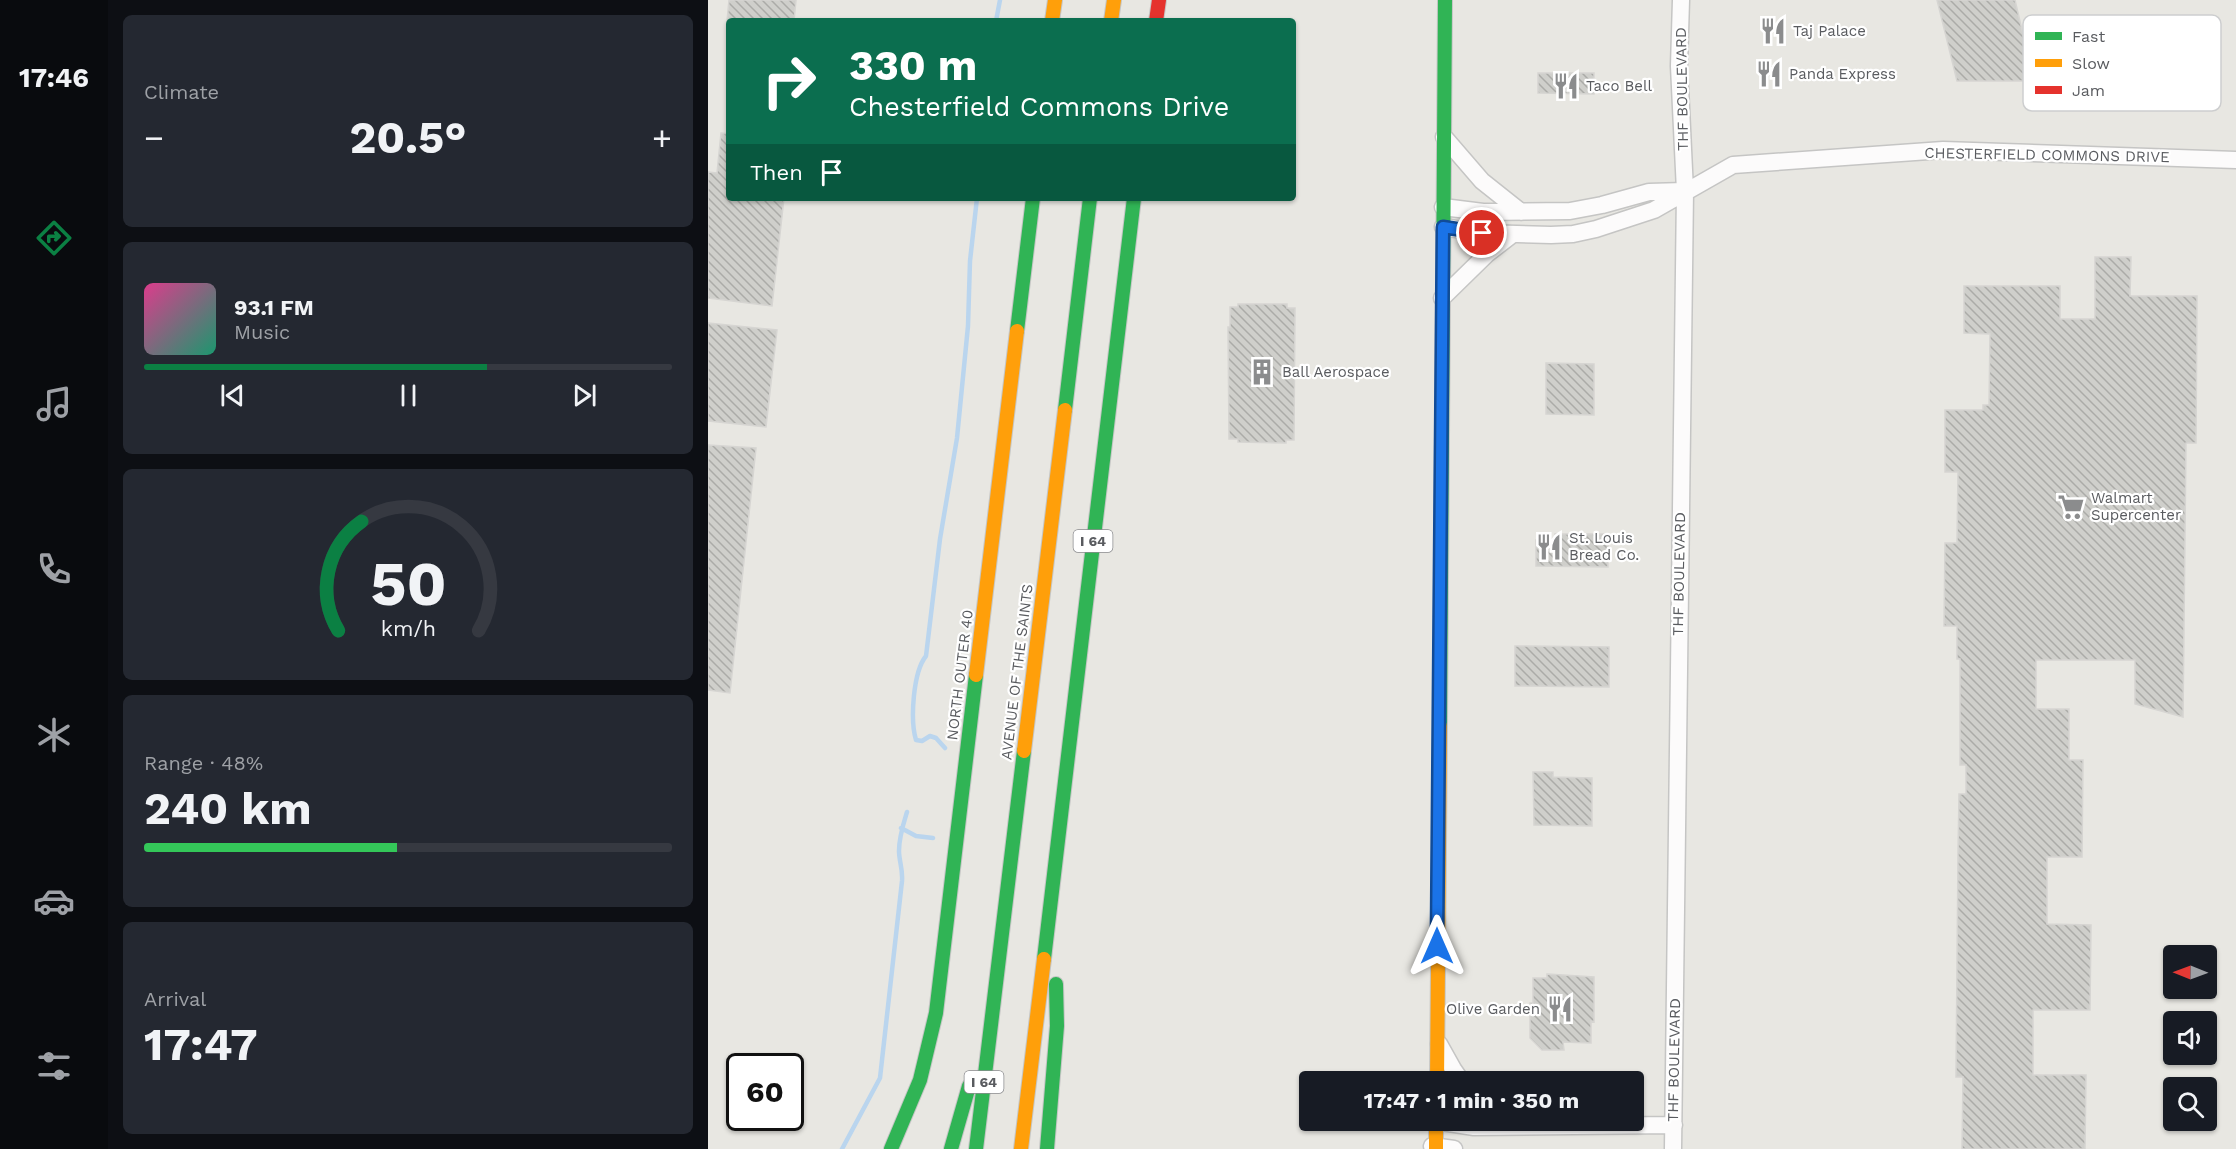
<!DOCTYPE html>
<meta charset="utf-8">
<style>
:root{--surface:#171b24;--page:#242831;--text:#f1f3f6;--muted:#9ea1a6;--line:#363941;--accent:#0b8043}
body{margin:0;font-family:"Work Sans",sans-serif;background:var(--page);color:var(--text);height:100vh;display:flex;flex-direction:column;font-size:22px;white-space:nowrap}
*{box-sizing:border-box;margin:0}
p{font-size:20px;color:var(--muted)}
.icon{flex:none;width:33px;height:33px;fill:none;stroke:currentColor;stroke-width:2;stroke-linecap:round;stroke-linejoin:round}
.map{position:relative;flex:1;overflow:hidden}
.drawer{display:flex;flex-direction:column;gap:15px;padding:15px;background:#0d0f14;width:600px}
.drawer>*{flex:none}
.guide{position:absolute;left:18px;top:18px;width:570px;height:183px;border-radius:6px;box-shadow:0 2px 4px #0004;background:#0b6e4f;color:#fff;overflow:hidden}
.needle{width:39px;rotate:271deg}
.buttons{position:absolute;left:1455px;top:945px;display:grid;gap:12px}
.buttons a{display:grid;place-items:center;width:54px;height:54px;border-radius:6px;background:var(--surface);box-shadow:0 2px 4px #0004;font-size:30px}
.speed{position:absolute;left:18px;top:1053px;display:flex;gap:12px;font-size:30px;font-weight:700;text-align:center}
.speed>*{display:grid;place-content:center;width:78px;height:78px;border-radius:50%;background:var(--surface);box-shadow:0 2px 4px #0004;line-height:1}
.speed .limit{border:3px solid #111;border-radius:9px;background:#fff;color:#111}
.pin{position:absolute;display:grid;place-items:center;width:51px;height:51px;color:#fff;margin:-26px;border:3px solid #fff;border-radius:50%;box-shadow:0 2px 6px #0007}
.me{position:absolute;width:66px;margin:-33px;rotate:0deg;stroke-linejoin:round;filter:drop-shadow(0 0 4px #0008)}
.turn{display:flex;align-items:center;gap:21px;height:126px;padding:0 24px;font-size:27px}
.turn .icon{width:78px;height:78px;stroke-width:2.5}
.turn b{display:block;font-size:42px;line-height:51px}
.then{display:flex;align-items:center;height:57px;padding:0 24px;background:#0003;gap:12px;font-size:22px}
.big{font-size:45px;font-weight:700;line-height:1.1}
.drawer .card{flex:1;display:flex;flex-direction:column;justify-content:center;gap:9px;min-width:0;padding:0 21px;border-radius:9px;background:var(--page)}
.drawer .dial{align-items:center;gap:0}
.dial svg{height:156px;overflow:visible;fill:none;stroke:var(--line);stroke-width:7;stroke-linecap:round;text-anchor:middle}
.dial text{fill:var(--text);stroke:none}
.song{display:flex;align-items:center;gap:18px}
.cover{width:72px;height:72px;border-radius:9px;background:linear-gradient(135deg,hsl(330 70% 55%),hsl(160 70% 35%))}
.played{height:6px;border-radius:3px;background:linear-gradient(90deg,var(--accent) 65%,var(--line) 65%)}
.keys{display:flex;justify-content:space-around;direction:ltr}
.heat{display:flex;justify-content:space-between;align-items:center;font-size:33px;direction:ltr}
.charge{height:9px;border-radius:4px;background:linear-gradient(90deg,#34c759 48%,var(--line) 0)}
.trip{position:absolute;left:591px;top:1071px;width:345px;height:60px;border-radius:6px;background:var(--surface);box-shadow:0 2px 4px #0004;font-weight:700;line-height:60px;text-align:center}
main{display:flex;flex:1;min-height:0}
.tab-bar{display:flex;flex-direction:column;width:108px;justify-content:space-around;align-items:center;background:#090b0e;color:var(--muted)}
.tab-bar .icon{width:42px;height:42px}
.tab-bar .on{color:var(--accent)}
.tab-bar b{font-size:27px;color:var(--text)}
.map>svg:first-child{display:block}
</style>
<main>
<nav class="tab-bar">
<b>17:46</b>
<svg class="icon on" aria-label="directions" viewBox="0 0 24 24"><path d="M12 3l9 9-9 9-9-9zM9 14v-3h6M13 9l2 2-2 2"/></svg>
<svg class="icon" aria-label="music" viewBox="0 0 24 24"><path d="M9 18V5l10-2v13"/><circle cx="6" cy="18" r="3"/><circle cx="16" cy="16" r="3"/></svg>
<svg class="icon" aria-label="phone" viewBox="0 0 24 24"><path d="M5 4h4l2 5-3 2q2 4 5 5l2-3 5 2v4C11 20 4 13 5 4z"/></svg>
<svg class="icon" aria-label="climate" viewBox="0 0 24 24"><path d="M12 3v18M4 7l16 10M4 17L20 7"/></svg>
<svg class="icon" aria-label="car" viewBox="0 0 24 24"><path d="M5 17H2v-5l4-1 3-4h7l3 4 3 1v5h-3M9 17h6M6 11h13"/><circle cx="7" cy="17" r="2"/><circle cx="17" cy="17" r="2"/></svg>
<svg class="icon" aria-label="filters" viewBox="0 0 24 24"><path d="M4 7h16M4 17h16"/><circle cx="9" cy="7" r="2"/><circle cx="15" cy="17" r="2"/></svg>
</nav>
<section class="drawer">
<div class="card"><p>Climate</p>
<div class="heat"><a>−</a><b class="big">20.5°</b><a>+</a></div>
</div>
<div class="card">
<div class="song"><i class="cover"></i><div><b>93.1 FM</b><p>Music</p></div></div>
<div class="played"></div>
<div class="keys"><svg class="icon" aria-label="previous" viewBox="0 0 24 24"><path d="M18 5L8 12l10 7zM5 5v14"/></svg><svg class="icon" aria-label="pause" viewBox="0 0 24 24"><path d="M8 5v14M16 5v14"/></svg><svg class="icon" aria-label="next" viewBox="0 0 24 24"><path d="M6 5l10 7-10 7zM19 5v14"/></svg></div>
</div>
<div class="card dial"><svg viewBox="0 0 100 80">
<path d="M14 69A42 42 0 1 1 86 69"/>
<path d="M14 69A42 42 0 0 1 26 13" stroke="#0b8043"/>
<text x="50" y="56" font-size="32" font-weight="700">50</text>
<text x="50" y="72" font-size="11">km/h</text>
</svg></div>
<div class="card"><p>Range · 48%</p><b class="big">240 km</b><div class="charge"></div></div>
<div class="card"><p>Arrival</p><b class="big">17:47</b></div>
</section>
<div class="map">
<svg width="1528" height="1149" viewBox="0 0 1528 1149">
<defs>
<pattern id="building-back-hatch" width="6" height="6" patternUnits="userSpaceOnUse" patternTransform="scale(1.5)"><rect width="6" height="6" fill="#cfcfcb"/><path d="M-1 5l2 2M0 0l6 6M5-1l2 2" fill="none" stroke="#ababa8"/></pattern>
</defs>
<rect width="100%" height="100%" fill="#e8e7e2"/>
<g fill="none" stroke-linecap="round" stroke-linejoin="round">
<path stroke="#bad5ee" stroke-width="4.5" d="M288,21L292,0
M237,748L228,738L222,736L214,741L208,740C202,720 205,672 218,656L232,539L249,438L260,326L262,261L269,198
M193,828L208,836L225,838
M134,1149L172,1078L194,881C195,869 191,861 191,851C191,837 195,825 199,812"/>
</g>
<path fill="url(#building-back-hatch)" stroke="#d6d5d2" stroke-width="1.5" d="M21,0H88L86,21H19Z
M1229,0H1307L1326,81H1249Z
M830,73H886V94L830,93Z
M13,133L21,134V198H76L64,306L0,298V172L9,173Z
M1387,257H1423L1422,296H1489L1488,443H1478L1475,717L1427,704V660H1328V709H1361V760H1375L1374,857H1339V924L1383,925L1382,1010H1325V1075H1378L1377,1149H1254L1255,1077H1248L1250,853L1251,794H1258V765H1252V659H1249V626H1236L1237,543H1249L1250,472H1237V410H1275V405H1281L1282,334L1256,333V286H1352V319H1387Z
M530,304H579V308H587L586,440H578V443L530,442V439H521L520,327H522V307H530Z
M0,323L69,330L58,427L0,421Z
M838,363L886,364V415L838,414Z
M0,445L48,448L22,693L0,690Z
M847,534H900V567L828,566V540H847Z
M807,646L901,647V687L807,686Z
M825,772H845V777L884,778V826L826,825Z
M839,974L886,977V1022L883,1021V1043L855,1042L856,1050H834L822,1038V1003H825V978H839Z"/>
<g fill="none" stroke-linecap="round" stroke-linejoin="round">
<g stroke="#c5c5c4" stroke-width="19">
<path id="street" d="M736,137L774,181L813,212
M735,207L775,212L862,211L894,205L941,192L976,191
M735,227L774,233L843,235L865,234L888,229L946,210L1025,165L1235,150L1528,160
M734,298L779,254L805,234
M731,1044L745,1069L754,1082
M728,1121L766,1127L966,1125
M724,1146L746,1149
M965,1149L977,191L971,66L973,0"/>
</g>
<g stroke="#c5c6c5" stroke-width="16">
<path id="fast" d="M309,331L325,198
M357,410L382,198
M732,726L737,0
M336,959L426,198
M183,1149L212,1080L228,1013L268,675
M243,1149L261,1086
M268,1149L316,751
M339,1149L349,1026L348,984"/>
</g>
<g stroke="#c5c6c5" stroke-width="16">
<path id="slow" d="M344,21L347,0
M403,21L406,0
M268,675L309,331
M316,751L357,410
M729,1082L732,726
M728,1120V1149
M313,1149L336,959"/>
</g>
<g stroke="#c5c6c5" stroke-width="16">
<path id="jam" d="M448,21L451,0"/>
</g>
<use href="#street" stroke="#fcfbfb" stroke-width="16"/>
<use href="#fast" stroke="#30b455" stroke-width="14"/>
<use href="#slow" stroke="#ff9f0a" stroke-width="14"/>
<use href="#jam" stroke="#e5322d" stroke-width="14"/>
</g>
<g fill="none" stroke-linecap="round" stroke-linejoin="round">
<g stroke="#114b97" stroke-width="15">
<path id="route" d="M729,946L735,227L774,233"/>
</g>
<use href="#route" stroke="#1a73e8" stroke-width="10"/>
</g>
<defs>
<g id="restaurant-bare" transform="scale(2.07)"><path d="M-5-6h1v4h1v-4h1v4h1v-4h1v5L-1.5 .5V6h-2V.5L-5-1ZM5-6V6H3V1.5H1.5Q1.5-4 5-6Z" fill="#8b8c8d" stroke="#fff" stroke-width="2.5" paint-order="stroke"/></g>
<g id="building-bare" transform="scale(2.07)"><path d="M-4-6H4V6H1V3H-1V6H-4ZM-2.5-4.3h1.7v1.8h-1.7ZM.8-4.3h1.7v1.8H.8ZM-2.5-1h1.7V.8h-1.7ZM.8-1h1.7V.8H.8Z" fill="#8b8c8d" stroke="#fff" stroke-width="2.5" paint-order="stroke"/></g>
<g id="supermarket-bare" transform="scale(2.07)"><path d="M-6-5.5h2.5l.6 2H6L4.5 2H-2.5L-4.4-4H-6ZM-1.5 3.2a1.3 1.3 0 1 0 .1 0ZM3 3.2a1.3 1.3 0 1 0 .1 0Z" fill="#8b8c8d" stroke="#fff" stroke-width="2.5" paint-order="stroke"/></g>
</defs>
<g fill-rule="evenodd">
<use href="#restaurant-bare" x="1065" y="31"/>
<use href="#restaurant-bare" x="1061" y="74"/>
<use href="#restaurant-bare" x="858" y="86"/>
<use href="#building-bare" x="554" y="372"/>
<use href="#supermarket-bare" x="1363" y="507"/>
<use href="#restaurant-bare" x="841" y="547"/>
<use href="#restaurant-bare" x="852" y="1009"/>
</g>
<g text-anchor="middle" stroke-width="4.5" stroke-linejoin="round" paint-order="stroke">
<g fill="#fff" stroke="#8b8c8f" stroke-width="1.5">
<rect x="365.5" y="530" width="39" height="22" rx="4.5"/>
<rect x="256.5" y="1071" width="39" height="22" rx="4.5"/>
</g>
<g font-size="14" font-weight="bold" fill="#595b5f">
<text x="385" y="546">I 64</text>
<text x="276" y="1087">I 64</text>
</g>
<g font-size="15" fill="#595b5f" stroke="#fff" text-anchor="start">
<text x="1085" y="36">Taj Palace</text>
<text x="1081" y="79">Panda Express</text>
<text x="878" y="91">Taco Bell</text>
<text x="574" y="377">Ball Aerospace</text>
<text x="1383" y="503">Walmart<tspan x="1383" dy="17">Supercenter</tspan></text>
<text x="861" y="543">St. Louis<tspan x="861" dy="17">Bread Co.</tspan></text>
<text x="832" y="1014" text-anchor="end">Olive Garden</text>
</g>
<g font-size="15" fill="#595b5f" stroke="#fff">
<text transform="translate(974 89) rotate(-91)" y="5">THF BOULEVARD</text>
<text transform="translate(1339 155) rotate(1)" y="5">CHESTERFIELD COMMONS DRIVE</text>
<text transform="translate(971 574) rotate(-89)" y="5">THF BOULEVARD</text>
<text transform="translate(309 672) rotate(-83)" y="5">AVENUE OF THE SAINTS</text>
<text transform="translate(252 675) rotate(-83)" y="5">NORTH OUTER 40</text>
<text transform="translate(966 1060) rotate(-89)" y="5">THF BOULEVARD</text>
</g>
</g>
<rect x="1315" y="15" width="198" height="96" rx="9" fill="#fff" stroke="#cdcecf" stroke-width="1.5"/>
<rect x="1327" y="32" width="27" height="8" fill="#30b455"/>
<rect x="1327" y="59" width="27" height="8" fill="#ff9f0a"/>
<rect x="1327" y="86" width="27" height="8" fill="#e5322d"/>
<g font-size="16" fill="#595b5f">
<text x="1364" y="42">Fast</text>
<text x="1364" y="69">Slow</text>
<text x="1364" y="96">Jam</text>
</g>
</svg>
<div class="buttons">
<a><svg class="needle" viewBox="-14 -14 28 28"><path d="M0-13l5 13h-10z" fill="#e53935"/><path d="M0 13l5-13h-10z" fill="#9ea1a6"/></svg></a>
<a><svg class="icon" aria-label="sound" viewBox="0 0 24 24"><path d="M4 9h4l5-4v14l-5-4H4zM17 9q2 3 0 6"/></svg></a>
<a><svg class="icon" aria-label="search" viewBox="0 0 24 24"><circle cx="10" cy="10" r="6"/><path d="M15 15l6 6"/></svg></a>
</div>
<div class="speed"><div class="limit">60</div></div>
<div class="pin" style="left:774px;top:233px;background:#d93025"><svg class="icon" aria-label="arrive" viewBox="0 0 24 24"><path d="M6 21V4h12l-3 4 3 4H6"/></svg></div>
<svg class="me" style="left:729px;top:946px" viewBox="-20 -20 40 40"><path d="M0-17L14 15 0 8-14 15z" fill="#1a73e8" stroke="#fff" stroke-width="4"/></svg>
<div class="trip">17:47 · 1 min · 350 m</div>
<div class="guide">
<div class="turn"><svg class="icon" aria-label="right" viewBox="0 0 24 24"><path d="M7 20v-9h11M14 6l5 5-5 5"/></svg><div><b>330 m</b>Chesterfield Commons Drive</div></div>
<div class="then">Then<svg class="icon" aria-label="arrive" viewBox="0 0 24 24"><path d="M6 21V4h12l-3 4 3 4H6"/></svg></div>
</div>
</div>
</main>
